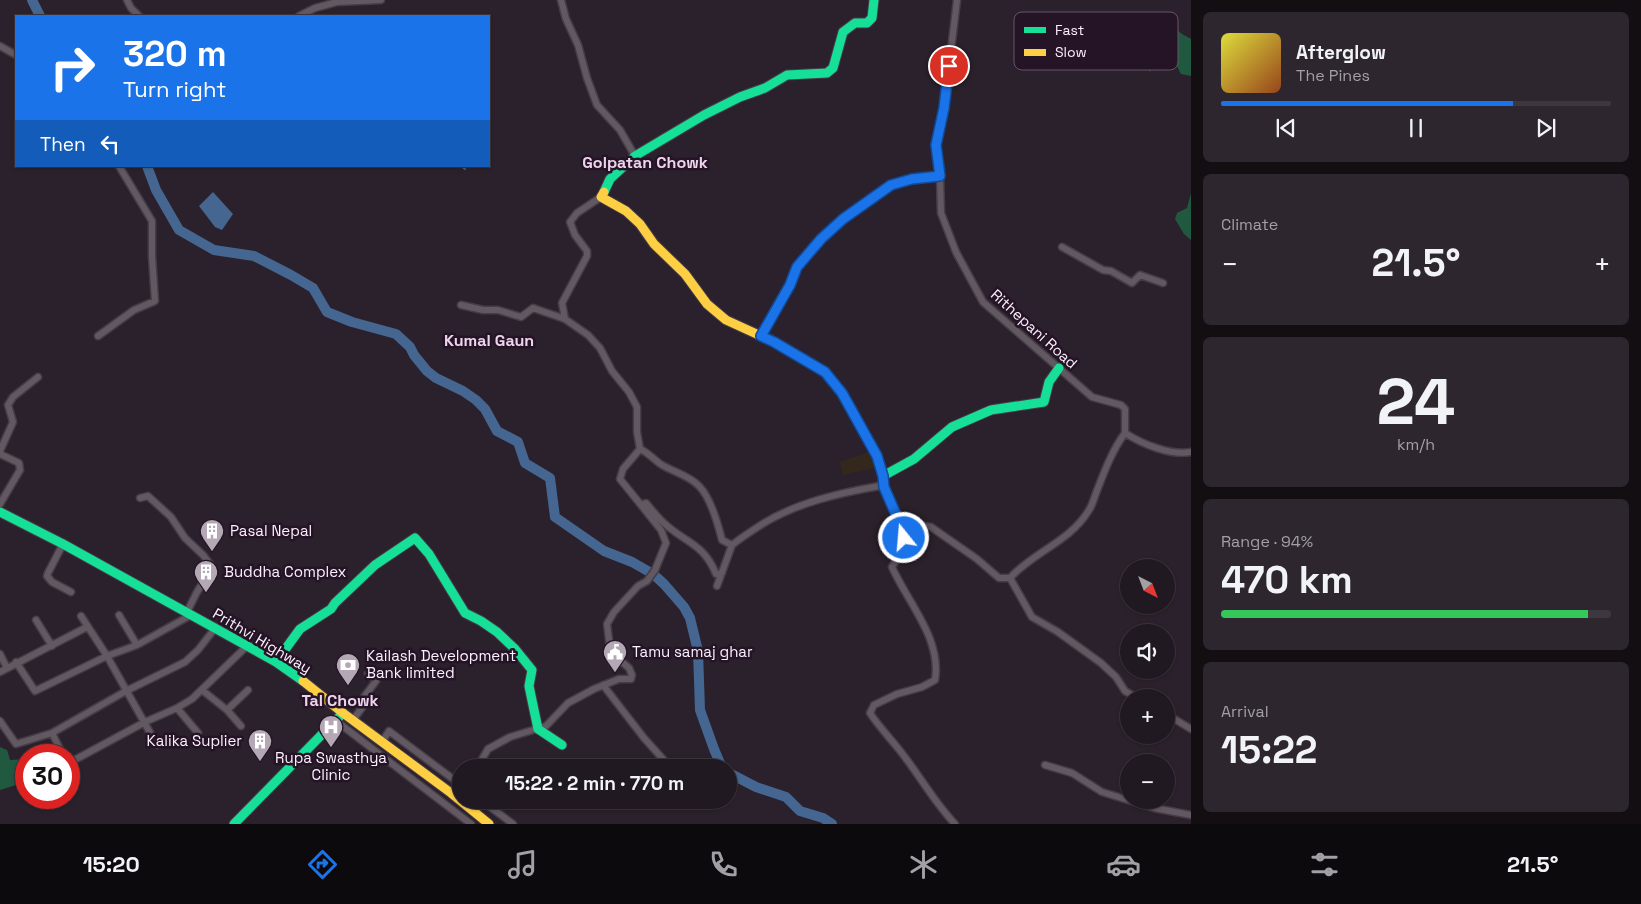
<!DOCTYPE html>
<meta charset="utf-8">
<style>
:root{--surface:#201921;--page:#2d262e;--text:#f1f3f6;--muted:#a2a0a5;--line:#3d383f;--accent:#1a73e8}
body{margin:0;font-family:"Space Grotesk",sans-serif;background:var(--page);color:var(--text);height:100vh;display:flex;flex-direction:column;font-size:19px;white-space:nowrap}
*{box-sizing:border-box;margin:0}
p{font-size:16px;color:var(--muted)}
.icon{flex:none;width:28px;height:28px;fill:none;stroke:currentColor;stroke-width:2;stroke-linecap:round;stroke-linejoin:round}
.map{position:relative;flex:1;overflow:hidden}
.details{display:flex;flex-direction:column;gap:12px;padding:12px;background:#120e12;width:450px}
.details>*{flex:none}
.guide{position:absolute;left:15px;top:15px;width:475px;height:152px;border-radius:0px;box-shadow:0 1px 4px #0004,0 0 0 1px var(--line);background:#1a73e8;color:#fff;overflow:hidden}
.needle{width:32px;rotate:138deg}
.controls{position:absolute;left:1120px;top:559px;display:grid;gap:10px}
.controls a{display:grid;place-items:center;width:55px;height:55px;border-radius:50%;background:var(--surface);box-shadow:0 1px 4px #0004,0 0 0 1px var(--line);font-size:25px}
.speed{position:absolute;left:15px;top:744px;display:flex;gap:10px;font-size:25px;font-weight:700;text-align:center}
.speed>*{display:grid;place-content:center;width:65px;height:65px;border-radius:50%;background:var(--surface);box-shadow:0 1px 4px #0004,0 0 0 1px var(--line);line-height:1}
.speed .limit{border:8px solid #d22;background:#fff;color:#111}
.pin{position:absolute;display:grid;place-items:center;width:42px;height:42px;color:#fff;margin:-21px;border:2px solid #fff;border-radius:50%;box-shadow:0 1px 5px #0007}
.me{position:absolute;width:55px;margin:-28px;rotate:343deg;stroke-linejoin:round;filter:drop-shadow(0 0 4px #0008)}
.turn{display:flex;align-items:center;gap:18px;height:105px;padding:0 25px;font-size:22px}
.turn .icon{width:65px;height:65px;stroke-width:2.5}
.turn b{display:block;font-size:35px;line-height:42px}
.then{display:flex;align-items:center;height:48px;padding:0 25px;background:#0003;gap:10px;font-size:19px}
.big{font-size:38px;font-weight:800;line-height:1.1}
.details .card{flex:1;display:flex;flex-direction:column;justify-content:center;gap:8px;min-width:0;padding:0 18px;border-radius:8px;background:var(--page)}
.details .dial{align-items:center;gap:0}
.dial b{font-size:65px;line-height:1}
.song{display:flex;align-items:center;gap:15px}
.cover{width:60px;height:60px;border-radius:8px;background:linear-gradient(135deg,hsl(60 70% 55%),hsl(20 70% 35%))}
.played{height:5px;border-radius:2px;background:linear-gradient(90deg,var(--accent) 75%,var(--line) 75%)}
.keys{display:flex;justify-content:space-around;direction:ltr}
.heat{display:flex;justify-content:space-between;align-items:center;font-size:28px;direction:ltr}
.charge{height:8px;border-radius:4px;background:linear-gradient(90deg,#34c759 94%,var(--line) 0)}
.trip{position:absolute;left:452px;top:759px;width:285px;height:50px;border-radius:25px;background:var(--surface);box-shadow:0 1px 4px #0004,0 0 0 1px var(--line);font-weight:800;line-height:50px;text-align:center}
.tab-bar{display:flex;height:80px;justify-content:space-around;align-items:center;background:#0d0a0d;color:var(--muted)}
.tab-bar .icon{width:35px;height:35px}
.tab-bar .active{color:var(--accent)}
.tab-bar b{font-size:22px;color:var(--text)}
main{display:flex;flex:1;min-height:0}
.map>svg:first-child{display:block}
</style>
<main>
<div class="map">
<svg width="1191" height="824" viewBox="0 0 1191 824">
<rect width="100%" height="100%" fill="#2b212c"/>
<path fill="#34281d" d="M872,451L878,467L843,475L840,462Z"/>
<path fill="#215940" d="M1163,18L1182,34L1191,39V76L1181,74L1176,64C1165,59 1158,64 1149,72L1150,67L1159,58L1160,50L1155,44C1158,36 1158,28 1160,19Z
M1191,193V240L1184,234L1175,219L1177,213L1187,208Z
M0,747L7,750L10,760L26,759V782L0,790Z"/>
<path fill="#446690" d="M213,192L233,214L222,230L215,227L199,206Z"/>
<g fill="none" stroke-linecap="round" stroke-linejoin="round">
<path stroke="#446690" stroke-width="2" d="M461,166L465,169"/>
<path stroke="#446690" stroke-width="10" d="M32,0L40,16
M147,166L156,190L179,230L214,250L254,256L291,275L313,288L327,312L352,322L396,334L410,347L414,355L427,371L436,378L463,391L476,400L485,409L497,431L518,442L525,463L550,478L555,517L604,551L632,562L653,574L664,584L684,607L690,618L698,651L700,710L714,749L722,768
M729,773L756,787L786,797L800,811L823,818L832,824"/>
<g stroke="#453c46" stroke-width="9">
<path id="street" d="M127,0L131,8L139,16
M561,0L566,19L578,45L587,78L597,105L620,130L635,156
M957,0L944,108L936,145L940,176L941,213L956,252L983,302L1092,397L1121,405L1125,409V433C1142,444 1171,456 1191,452
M299,16L315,8L337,2L381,0
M0,46L16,55
M1062,247L1103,270L1111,271L1132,283L1140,275L1163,283
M461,305L483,310H498L521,317L533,308L565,319L588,335L600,348L612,371L629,392L637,407V432L640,449C649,453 654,460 662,465C674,472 690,476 699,486C711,498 718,524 722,540L732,545L717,586
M565,319L562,303L587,256V251L575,235L570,222L577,213L601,197
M98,336L134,310L155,301L152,256V221L119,166
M761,336L790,285L797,267L821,239L843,219L891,185L912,179L940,176
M640,449L623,469L620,479L641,505L646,503C652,510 658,518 665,524C686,543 704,544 716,574L722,573
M0,451L13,422L8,405L13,397L38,377
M0,454L19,463L20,470L0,504
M884,484C887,499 895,519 907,528L917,525L931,527L977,559L999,578H1010C1033,552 1070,542 1089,510C1093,504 1095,495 1098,488C1105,470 1113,449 1125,433
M140,498L148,496L171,517L185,538L203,555L210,564V572L197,592L187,612
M907,528L902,551L892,567C908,603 942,639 935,680L922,687L897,694L874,705L870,713C879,727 891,739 901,752C920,776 934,802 955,824
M63,544L48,573L47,576L52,582L71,592
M732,545C742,537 753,530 764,523C799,502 840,493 879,486L884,484V482
M1010,578L1032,617L1058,632L1101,663L1116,677L1125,691L1137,698
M119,615L137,645
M81,616L107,656L157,745
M36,620L52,646
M0,654L7,668
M16,662L35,691L107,656L137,645L191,615
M0,672L87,627
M603,685L644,738L670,767
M202,690L227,710L241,726
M177,708L198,733
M227,710L248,690
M1166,714L1191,729
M353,720L364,705L361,701L376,681L368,674
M0,721L16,744L52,733L126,691L185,662L198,650L216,627
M336,721L471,824
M52,733L63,755
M382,742L389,731L461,785
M69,763L145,722L177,708L192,699L248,645
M1045,765L1072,773L1102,792L1154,808L1191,815
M477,768L488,749L510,737L546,726L568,703L594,689L619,679H631L632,675L629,668L614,655L610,648L607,624L614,612L638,586L647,581L655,570L666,543L661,530L641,505
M481,800L513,824"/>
</g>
<g stroke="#453c46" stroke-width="11">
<path id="fast" d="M604,192L610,179L635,156L704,115L740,97L765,88L787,75L827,73L833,68L843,32L855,23H867L872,18L874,0
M810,363L825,372L842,393L877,456L883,476L914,459L952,427L991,410L1044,402L1049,382L1059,368
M0,512L63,544L276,662L303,681
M276,662L300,629L331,609L335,603L375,565L415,538L429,554L465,613L481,621L497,632L515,649L532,670L529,686L538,729L562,745
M234,824L343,713"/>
</g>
<g stroke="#453c46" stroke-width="11">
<path id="slow" d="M604,192L601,197L626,211L640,224L654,244L685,274L707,304L726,320L774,342L810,363
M303,681L343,713L451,793L489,824"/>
</g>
<use href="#street" stroke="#615862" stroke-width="6"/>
<use href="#fast" stroke="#16e098" stroke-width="9"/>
<use href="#slow" stroke="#ffcf43" stroke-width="9"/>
</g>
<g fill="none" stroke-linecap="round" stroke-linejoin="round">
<g stroke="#114b97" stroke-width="12">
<path id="route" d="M904,538L907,528L900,523L894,510L884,487L883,476L877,456L842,393L825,372L774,342L761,336L790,285L797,267L821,239L843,219L891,185L912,179L940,176L936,145L944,108L949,66"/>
</g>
<use href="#route" stroke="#1a73e8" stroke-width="9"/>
</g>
<defs>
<g id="building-pin" transform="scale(1.25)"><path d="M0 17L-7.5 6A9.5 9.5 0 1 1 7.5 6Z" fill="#b3a8b4" stroke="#251326"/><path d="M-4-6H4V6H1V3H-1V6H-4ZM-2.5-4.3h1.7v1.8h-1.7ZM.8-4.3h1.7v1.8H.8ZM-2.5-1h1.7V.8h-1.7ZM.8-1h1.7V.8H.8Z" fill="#fff"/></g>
<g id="civic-pin" transform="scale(1.25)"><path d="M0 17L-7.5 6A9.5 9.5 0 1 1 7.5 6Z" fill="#b3a8b4" stroke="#251326"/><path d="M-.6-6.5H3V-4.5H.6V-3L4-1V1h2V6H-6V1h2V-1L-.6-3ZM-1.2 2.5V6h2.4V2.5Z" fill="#fff"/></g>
<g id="bank-pin" transform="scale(1.25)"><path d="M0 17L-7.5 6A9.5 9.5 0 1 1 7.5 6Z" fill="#b3a8b4" stroke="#251326"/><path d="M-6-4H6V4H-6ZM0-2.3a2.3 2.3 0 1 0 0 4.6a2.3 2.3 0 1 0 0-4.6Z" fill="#fff"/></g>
<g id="hospital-pin" transform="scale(1.25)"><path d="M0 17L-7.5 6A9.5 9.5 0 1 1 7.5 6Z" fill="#b3a8b4" stroke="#251326"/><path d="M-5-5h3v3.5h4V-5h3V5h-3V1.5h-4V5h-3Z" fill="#fff"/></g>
</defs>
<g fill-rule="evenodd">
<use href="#building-pin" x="212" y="531"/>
<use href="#building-pin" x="206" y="572"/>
<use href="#civic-pin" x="615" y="652"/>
<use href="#bank-pin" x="348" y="665"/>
<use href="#hospital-pin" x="331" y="727"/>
<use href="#building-pin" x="260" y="741"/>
</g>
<g text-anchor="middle" stroke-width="5" stroke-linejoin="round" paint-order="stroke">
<g font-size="15" fill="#fcf0fd" stroke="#251326">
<text transform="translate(1034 329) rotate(42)" y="5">Rithepani Road</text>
<text transform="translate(262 641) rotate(31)" y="5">Prithvi Highway</text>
</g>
<g font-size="15" fill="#fcf0fd" stroke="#251326" text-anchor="start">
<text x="230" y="536">Pasal Nepal</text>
<text x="224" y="577">Buddha Complex</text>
<text x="632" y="657">Tamu samaj ghar</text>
<text x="366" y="661">Kailash Development<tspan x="366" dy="17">Bank limited</tspan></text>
<text x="242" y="746" text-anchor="end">Kalika Suplier</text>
<text x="331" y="763" text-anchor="middle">Rupa Swasthya<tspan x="331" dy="17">Clinic</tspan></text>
</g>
<g font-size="16" font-weight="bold" fill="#edd4ed" stroke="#251326">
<text x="645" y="168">Golpatan Chowk</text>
<text x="489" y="346">Kumal Gaun</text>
<text x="340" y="706">Tal Chowk</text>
</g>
</g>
<rect x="1014" y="12" width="164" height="58" rx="8" fill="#251326" stroke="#656" stroke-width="1"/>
<rect x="1024" y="27" width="22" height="6" fill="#16e098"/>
<rect x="1024" y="49" width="22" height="7" fill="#ffcf43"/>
<g font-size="14" fill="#fcf0fd">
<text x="1055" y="35">Fast</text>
<text x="1055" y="57">Slow</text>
</g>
</svg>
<div class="controls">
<a><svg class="needle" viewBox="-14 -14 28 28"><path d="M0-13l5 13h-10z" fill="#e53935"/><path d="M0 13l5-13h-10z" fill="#a2a0a5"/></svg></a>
<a><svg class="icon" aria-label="sound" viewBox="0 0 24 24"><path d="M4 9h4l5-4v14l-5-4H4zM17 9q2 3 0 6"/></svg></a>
<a>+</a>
<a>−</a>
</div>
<div class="speed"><div class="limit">30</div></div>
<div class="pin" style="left:949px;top:66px;background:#d93025"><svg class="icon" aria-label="arrive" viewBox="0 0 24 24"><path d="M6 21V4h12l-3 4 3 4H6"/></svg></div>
<svg class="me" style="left:904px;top:538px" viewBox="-20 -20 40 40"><circle r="17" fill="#1a73e8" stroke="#fff" stroke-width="3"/><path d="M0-11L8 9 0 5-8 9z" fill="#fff"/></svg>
<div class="trip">15:22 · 2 min · 770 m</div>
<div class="guide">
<div class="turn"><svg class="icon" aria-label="right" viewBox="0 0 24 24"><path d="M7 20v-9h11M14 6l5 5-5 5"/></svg><div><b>320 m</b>Turn right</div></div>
<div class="then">Then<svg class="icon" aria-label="left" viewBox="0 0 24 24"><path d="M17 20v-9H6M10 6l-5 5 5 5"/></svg></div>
</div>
</div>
<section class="details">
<div class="card">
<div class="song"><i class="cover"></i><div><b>Afterglow</b><p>The Pines</p></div></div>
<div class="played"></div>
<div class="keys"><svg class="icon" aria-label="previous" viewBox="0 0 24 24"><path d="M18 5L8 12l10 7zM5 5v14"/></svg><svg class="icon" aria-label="pause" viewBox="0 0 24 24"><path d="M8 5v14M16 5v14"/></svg><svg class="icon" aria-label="next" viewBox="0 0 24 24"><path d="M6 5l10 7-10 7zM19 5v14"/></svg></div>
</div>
<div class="card"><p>Climate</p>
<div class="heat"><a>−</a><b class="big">21.5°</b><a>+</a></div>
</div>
<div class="card dial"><b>24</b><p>km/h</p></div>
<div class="card"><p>Range · 94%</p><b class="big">470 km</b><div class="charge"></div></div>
<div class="card"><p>Arrival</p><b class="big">15:22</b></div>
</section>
</main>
<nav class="tab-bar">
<b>15:20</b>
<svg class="icon active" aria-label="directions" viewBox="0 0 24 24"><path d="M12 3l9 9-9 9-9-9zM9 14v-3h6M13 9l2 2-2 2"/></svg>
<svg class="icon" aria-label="music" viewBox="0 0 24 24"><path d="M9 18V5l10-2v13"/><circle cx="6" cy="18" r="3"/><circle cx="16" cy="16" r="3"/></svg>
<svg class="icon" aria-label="phone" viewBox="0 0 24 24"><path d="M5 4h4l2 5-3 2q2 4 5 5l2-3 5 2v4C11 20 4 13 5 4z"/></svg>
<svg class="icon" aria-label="climate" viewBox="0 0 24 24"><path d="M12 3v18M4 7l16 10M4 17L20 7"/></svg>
<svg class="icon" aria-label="car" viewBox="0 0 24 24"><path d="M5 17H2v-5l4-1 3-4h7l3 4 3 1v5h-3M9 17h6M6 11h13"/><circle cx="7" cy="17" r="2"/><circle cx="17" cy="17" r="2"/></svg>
<svg class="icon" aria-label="filters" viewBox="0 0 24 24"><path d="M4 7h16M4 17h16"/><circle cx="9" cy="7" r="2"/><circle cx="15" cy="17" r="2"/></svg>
<b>21.5°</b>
</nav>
